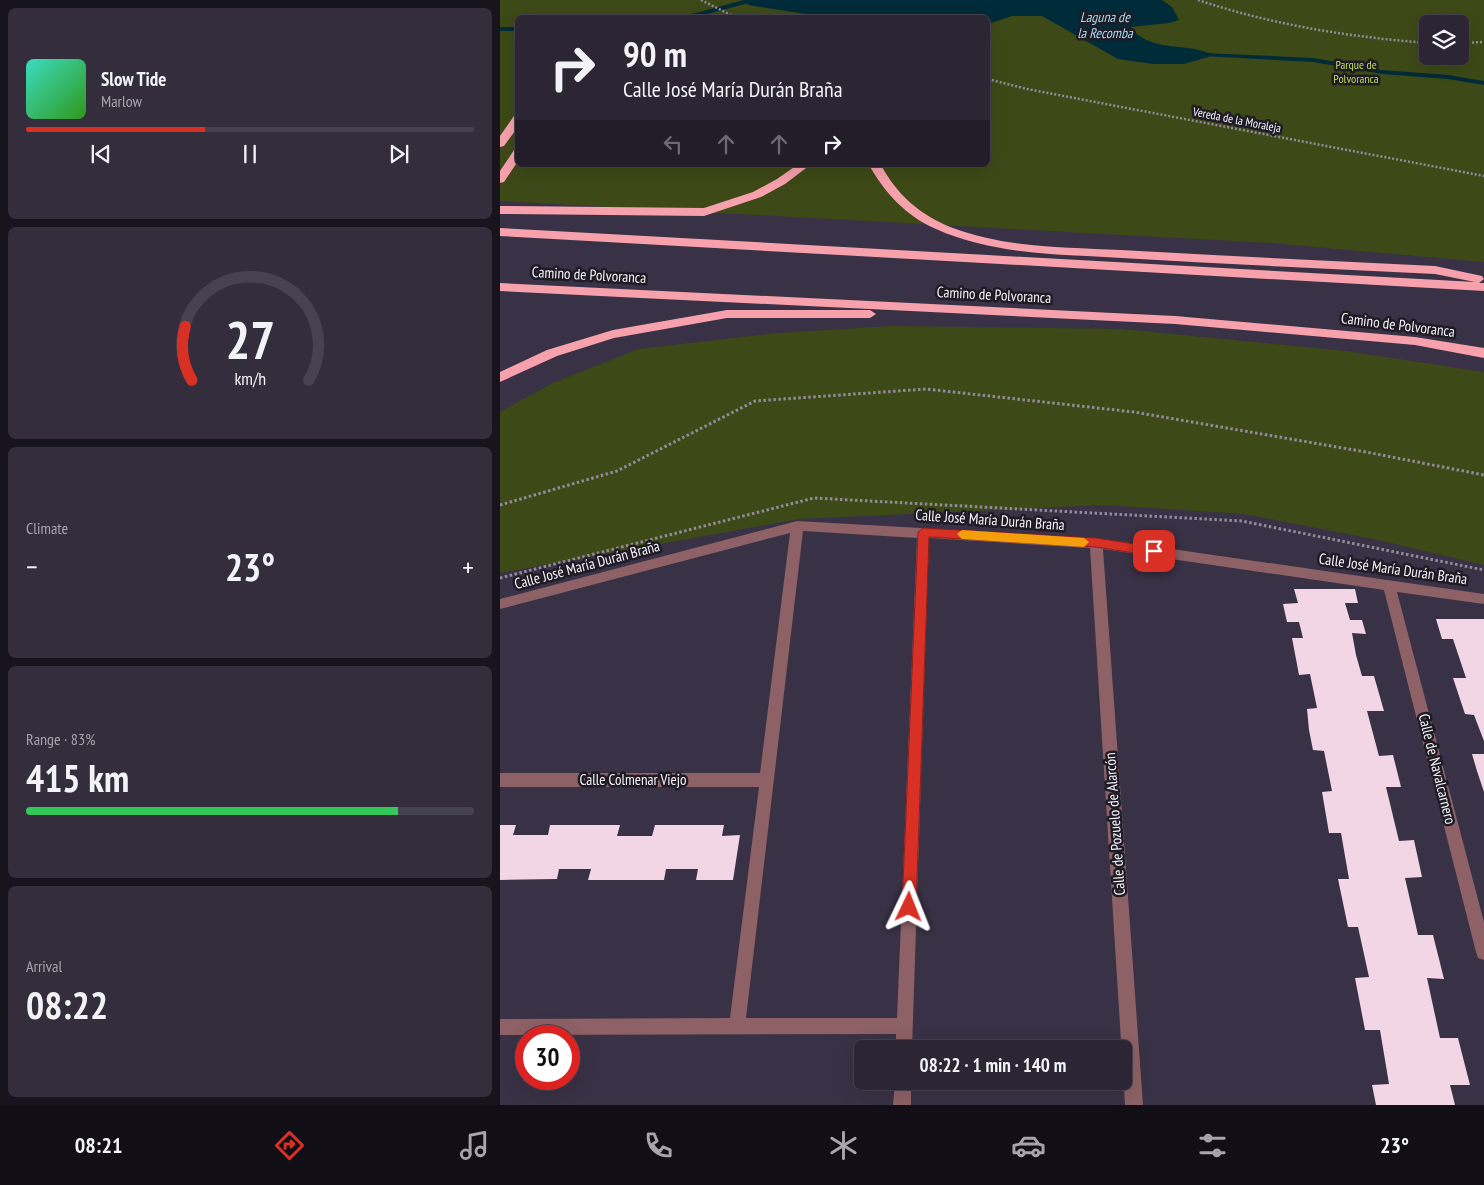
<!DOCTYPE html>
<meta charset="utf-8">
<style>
:root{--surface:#2b2534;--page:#332d3c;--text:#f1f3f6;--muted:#a6a5ac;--line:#47424f;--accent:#d93025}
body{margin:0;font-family:"PT Sans Narrow",sans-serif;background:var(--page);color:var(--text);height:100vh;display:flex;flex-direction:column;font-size:19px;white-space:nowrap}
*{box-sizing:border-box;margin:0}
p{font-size:16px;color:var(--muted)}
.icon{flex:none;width:28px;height:28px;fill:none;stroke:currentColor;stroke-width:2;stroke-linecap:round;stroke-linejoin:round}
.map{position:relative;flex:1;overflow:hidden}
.details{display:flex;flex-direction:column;gap:8px;padding:8px;background:#18141d;width:500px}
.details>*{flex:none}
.banner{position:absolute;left:15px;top:15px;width:475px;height:152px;border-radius:8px;box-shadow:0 5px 20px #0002,0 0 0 1px var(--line);background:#2b2534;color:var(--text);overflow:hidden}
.buttons{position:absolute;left:919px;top:15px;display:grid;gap:10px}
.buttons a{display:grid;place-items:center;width:50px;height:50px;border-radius:8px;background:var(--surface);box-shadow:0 5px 20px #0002,0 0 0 1px var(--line);font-size:25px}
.speed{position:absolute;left:15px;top:1025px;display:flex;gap:10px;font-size:25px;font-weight:700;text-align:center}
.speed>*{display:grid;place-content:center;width:65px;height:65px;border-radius:50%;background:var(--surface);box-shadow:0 5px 20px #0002,0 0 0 1px var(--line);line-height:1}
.speed .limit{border:8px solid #d22;background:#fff;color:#111}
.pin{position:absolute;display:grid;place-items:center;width:42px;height:42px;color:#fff;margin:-21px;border-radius:10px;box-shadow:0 2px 8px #0006}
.me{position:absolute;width:55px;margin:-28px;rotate:2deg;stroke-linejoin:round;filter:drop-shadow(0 0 4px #0008)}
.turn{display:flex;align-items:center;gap:18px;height:105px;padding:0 25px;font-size:22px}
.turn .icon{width:65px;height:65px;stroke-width:2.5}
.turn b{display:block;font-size:35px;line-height:42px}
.lanes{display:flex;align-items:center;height:48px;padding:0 25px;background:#0003;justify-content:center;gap:25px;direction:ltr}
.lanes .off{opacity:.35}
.big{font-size:38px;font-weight:800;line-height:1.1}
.details .card{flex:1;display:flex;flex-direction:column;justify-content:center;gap:8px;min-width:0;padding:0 18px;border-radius:8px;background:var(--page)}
.details .dial{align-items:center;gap:0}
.dial svg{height:130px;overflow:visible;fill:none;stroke:var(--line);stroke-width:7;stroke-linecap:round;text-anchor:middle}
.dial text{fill:var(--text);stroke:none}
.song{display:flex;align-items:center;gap:15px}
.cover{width:60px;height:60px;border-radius:8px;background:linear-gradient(135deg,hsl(170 70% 55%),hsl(110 70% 35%))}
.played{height:5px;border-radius:2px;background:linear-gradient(90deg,var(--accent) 40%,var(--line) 40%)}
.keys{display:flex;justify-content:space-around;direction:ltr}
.heat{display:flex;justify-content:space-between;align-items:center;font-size:28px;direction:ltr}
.charge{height:8px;border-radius:4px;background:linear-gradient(90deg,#34c759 83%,var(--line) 0)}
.trip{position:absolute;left:354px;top:1040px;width:278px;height:50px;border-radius:8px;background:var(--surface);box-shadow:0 5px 20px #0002,0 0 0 1px var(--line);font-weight:800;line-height:50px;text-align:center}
.menu{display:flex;height:80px;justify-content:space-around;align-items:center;background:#110f15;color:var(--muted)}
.menu .icon{width:35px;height:35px}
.menu .on{color:var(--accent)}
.menu b{font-size:22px;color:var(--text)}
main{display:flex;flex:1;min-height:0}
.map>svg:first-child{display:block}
</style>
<main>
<section class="details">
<div class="card">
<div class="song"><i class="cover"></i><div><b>Slow Tide</b><p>Marlow</p></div></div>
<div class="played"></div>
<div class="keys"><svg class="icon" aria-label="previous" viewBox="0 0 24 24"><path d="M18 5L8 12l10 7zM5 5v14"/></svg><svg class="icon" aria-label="pause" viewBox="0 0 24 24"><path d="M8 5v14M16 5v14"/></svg><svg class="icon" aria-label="next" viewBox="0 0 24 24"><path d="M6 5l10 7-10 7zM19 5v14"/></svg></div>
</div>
<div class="card dial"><svg viewBox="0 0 100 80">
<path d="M14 69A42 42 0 1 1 86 69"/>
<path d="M14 69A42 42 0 0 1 10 36" stroke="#d93025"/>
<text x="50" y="56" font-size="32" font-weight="700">27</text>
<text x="50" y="72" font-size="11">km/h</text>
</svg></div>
<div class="card"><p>Climate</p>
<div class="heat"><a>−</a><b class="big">23°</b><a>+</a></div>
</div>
<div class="card"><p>Range · 83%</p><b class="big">415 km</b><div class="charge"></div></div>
<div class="card"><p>Arrival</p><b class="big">08:22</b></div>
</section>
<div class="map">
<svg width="984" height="1105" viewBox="0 0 984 1105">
<rect width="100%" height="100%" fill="#393145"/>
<path fill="#3d4917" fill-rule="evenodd" d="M0,0H984V262L770,243L0,201ZM18,18H488V165H18ZM928,24H960V56H928Z
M392,326L622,329L846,351L984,372V565L878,540L744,514L604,505L299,519L0,573V412L53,383L138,349L278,333Z"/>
<path fill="#002b39" d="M247,0H662L672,7L679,20L669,23L631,27C642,45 669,46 688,48C697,49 706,52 715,55L684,64H653L618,59L542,16H512L488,24V18L326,17L248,5Z"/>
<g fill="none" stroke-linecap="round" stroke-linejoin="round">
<path fill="#002b39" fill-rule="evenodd" d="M244,0H260L196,17L166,18L196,13Z
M0,27H18V31H0Z
M704,53L813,58L882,70L948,75L984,81V85L948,79L882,74L813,62L702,56V54Z"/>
</g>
<path fill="#f2d6e5" d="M794,589H855L858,603H845L850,620H862L866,634L852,633L856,655L862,676H874L884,711H867L879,756L893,755L901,787H886L899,841L914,840L922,877L905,878L918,935H933L944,979L927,978L940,1038H958L970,1085H950L955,1105H876L872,1085L889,1084L880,1030H865L855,978L869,977L858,927H848L838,879H849L841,833H829L822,792L832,791L824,751L813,750L809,730L807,709L817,708L810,674L799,675L792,638H803L799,622H787L783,604L798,603Z
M936,619H984V741L974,715L965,714L953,678H966L953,639H942Z
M972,754H984V792L977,771Z
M0,825H16L13,835H48L50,825H120L117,836H152L155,825H224L222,836L240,835L233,880H196L198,869H166L164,880H88L91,869H59L57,879L0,880Z"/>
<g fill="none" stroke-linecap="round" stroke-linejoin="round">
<path stroke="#918b9a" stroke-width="2.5" stroke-dasharray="2 2" stroke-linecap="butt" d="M201,0L237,18
M698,0C773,25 849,37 928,43
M960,43L984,42
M488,79L527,89L984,176"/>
<path stroke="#918b9a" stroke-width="3" stroke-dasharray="2.5 2.5" stroke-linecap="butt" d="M0,505L117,471L255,401L426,389L634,412L866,452L984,475
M0,578L314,498L742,521L984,570"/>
<path fill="#8d6166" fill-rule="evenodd" d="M297,521L596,538L984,594V604L897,592L984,922V960L978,958L976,952L884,590L603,549L643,1105H625L590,548L429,538L412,1049H396V1034L0,1035V1019L230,1018L259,787H0V773H260L290,533L0,609V599ZM303,531L417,538L397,1018H246Z
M395,1081H411V1105H393Z"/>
<path fill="#f7a1ac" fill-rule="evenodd" d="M18,115V127L4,146L0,147V136L14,116Z
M18,149V161L4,182L0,183V171L14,150Z
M297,165H310L285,184L261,197L204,216L0,214V206L204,208L253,192L277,179Z
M369,165H381C397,195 421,216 453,228C506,248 565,247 621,250C726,256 830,261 935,266L982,276L984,279L979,283H984V291L0,236V228L975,282L935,274C830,269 726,264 622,258C559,254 494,255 436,229C406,216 385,193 369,165Z
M0,283L675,316L915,337L984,348V358L915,345L675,324L0,291Z
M227,310H370L376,314L370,318H227L114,338L57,356L0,382V372L47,350L113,330Z"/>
</g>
<path fill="#d93025" stroke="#8d1f18" d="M423,528L596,538L654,547L660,551L654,556L596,547L429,537L416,907L414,912L409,914L404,912L402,907L418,532Z"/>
<path fill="#f59e0b" d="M462,530L584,538L589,542L584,547L462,539L457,534Z"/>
<g text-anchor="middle" stroke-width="5" stroke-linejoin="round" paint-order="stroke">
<g font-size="12" fill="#bedc5a" stroke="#1e1b24">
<text x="856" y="69">Parque de<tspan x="856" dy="14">Polvoranca</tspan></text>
</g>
<g font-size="12" fill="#f7f3fd" stroke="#1e1b24">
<text transform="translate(737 120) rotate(11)" y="4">Vereda de la Moraleja</text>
</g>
<g font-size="14" font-style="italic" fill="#a5daf1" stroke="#1e1b24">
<text x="605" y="22">Laguna de<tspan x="605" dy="16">la Recomba</tspan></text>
</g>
<g font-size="15" fill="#f7f3fd" stroke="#1e1b24">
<text transform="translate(89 275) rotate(3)" y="5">Camino de Polvoranca</text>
<text transform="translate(494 295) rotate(3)" y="5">Camino de Polvoranca</text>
<text transform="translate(898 325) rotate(7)" y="5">Camino de Polvoranca</text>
<text transform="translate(490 520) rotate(4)" y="5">Calle José María Durán Braña</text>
<text transform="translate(87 565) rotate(-15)" y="5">Calle José María Durán Braña</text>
<text transform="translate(893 569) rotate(8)" y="5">Calle José María Durán Braña</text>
<text transform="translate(937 769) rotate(76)" y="5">Calle de Navalcarnero</text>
<text x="133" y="785">Calle Colmenar Viejo</text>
<text transform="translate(615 824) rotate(-94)" y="5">Calle de Pozuelo de Alarcón</text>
</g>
</g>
</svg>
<div class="buttons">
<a><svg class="icon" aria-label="layers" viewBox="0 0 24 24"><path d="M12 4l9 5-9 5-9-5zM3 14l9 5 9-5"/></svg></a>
</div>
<div class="speed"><div class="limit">30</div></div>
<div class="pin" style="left:654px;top:551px;background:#d93025"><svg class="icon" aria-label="arrive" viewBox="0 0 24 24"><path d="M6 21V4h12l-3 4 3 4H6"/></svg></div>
<svg class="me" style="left:409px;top:907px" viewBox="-20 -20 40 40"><path d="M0-17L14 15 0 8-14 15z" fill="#d93025" stroke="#fff" stroke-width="4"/></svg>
<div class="trip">08:22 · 1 min · 140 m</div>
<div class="banner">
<div class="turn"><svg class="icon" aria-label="right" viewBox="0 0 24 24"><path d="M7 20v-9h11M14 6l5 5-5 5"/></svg><div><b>90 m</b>Calle José María Durán Braña</div></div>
<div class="lanes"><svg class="icon off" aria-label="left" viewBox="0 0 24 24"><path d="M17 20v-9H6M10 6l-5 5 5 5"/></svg><svg class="icon off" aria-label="ahead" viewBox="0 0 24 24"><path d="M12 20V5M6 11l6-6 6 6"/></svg><svg class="icon off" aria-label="ahead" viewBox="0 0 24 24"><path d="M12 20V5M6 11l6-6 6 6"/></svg><svg class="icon" aria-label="right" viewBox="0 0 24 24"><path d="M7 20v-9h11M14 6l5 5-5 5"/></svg></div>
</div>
</div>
</main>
<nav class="menu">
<b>08:21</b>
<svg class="icon on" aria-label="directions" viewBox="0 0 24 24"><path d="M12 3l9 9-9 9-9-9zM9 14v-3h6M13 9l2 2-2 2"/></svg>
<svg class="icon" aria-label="music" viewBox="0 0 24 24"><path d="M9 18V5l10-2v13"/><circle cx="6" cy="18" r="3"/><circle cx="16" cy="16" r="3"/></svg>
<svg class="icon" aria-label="phone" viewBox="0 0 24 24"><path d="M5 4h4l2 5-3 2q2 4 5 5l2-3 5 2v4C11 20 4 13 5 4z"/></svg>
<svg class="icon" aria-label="climate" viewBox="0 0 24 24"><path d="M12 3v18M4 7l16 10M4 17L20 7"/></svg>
<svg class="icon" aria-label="car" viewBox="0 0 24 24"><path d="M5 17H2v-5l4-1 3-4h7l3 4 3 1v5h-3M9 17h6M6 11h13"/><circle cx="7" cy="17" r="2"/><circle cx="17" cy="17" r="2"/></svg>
<svg class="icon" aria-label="filters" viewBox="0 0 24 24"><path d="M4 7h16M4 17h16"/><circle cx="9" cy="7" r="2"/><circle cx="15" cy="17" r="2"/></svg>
<b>23°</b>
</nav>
